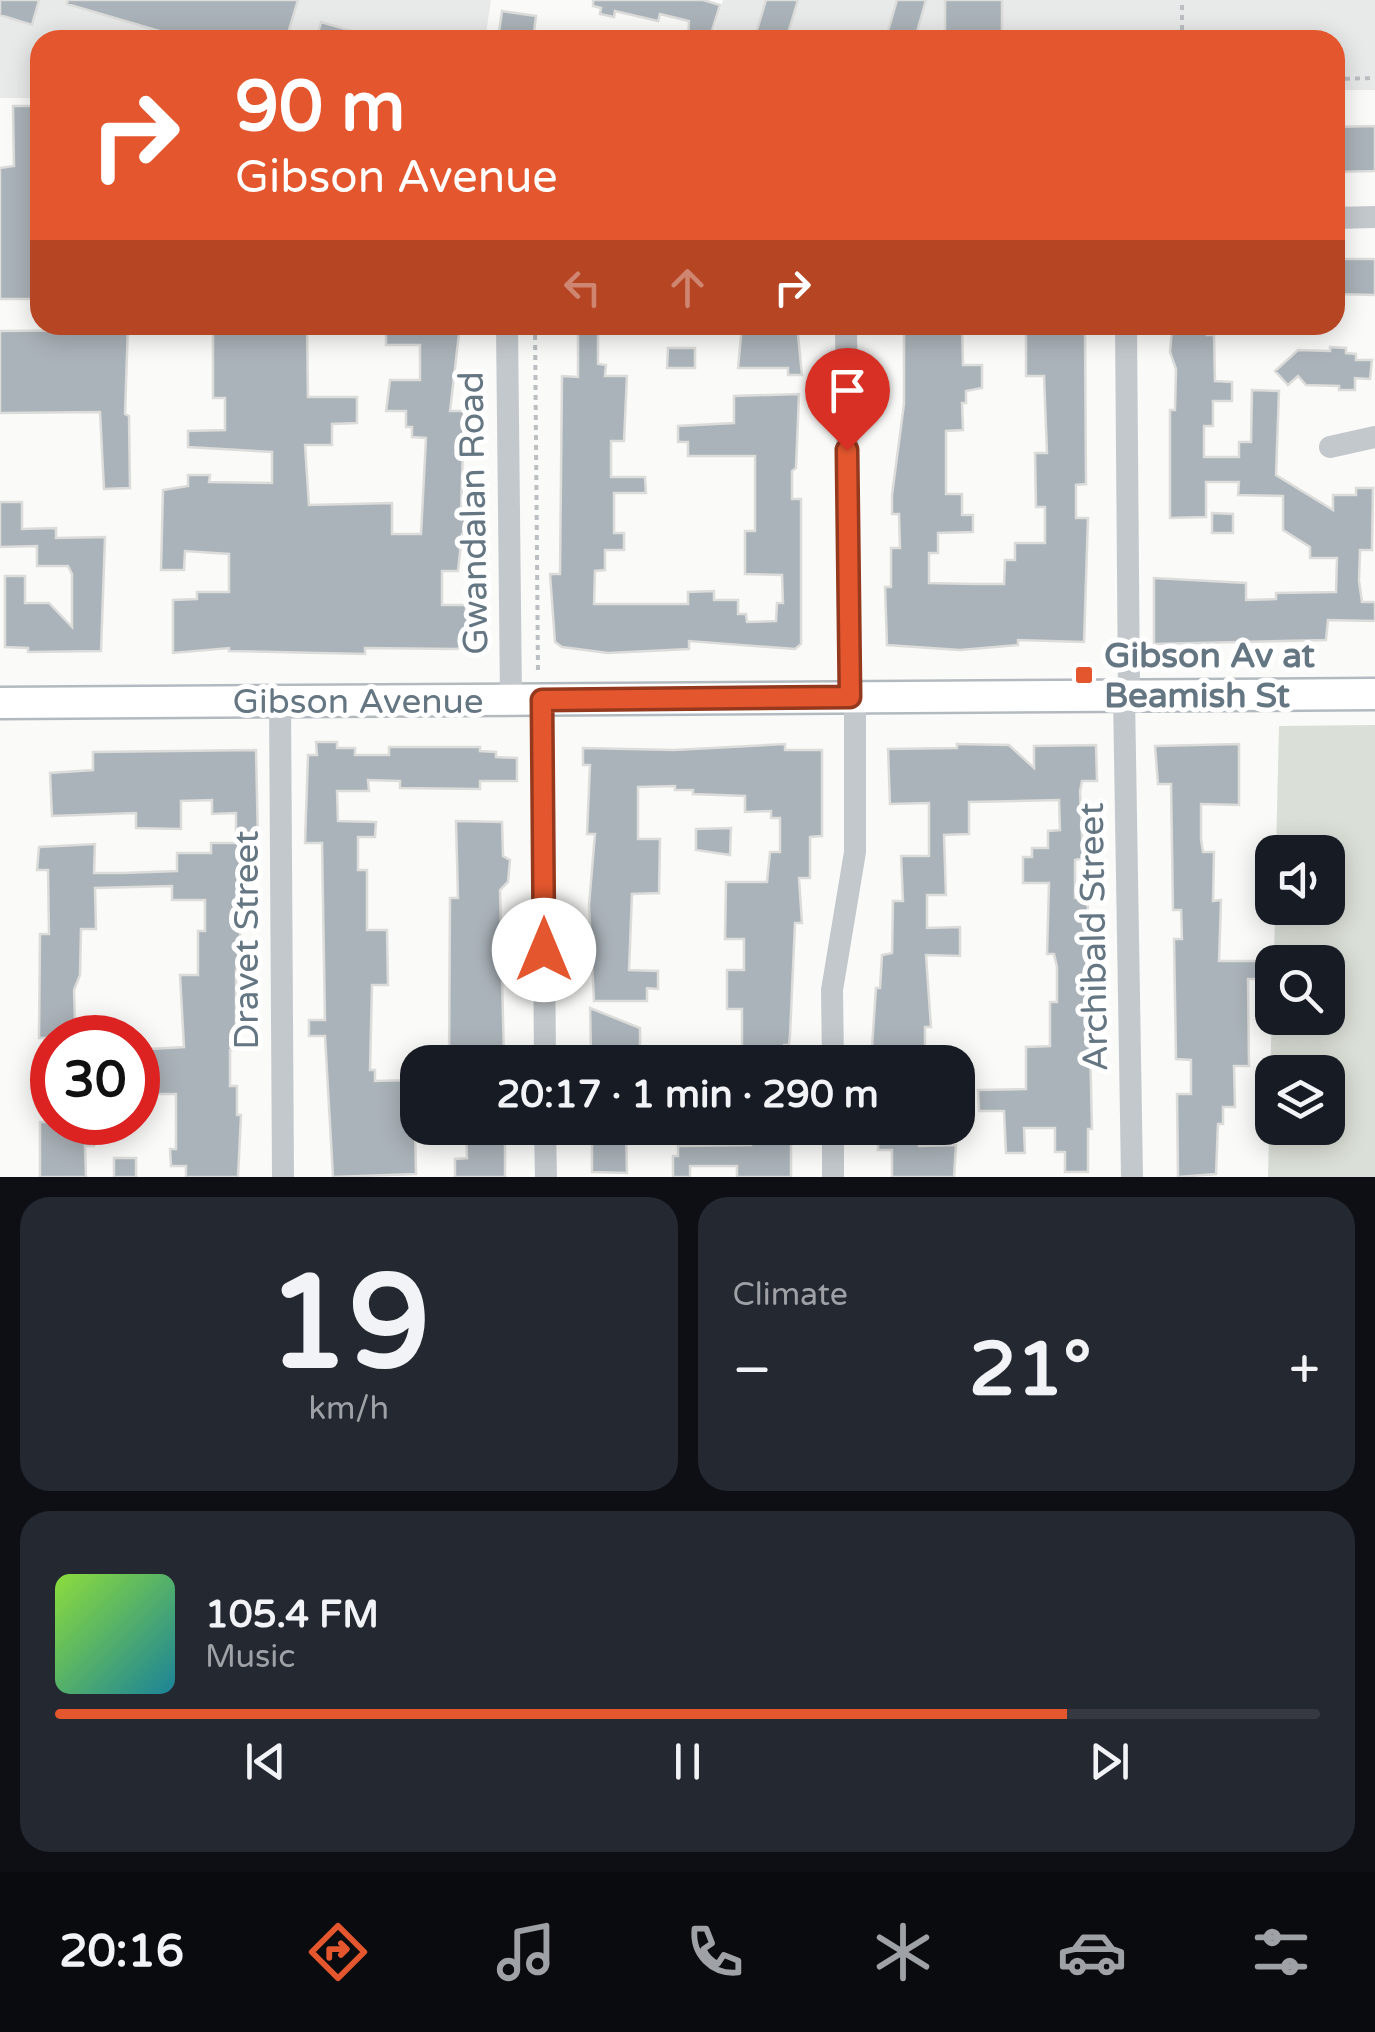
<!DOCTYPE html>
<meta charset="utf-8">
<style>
:root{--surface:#171b24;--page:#242831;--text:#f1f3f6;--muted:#9ea1a6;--line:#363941;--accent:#e4572e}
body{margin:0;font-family:"Varela Round",sans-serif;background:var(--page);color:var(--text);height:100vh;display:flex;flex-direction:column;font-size:38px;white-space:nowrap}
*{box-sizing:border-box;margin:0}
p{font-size:32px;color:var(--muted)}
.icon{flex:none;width:55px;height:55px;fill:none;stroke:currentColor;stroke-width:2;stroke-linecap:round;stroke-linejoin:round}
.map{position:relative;height:1177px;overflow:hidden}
.sheet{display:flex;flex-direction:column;gap:20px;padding:20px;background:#0d0f14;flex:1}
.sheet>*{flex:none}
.hud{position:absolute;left:30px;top:30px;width:1315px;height:305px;border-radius:30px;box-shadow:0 5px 25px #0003;background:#e4572e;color:#fff;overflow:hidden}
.buttons{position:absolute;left:1255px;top:835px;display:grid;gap:20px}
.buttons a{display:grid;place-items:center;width:90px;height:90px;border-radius:20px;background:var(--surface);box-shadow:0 5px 25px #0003;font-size:50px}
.speed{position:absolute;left:30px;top:1015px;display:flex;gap:20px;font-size:50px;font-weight:700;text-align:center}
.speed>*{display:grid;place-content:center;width:130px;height:130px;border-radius:50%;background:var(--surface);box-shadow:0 5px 25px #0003;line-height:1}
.speed .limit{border:15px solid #d22;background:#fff;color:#111}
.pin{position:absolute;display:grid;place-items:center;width:85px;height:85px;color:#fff;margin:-102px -42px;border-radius:50% 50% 50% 0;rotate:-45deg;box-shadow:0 0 10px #0007}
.pin .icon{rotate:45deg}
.me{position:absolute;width:110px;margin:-55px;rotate:0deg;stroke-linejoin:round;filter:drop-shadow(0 0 8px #0008)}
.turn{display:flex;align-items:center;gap:35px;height:210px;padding:0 40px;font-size:45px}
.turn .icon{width:130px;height:130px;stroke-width:2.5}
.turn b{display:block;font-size:70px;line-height:85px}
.lanes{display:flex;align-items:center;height:95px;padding:0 40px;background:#0003;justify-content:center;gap:50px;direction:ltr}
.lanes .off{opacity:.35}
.big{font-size:75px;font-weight:700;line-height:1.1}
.sheet .widget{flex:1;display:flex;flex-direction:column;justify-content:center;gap:15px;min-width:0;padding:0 35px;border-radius:30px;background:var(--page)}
.sheet .dial{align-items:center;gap:0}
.dial b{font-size:130px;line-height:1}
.song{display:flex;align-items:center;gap:30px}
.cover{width:120px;height:120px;border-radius:15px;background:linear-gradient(135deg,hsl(90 70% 55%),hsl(190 70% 35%))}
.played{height:10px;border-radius:5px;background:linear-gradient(90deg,var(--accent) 80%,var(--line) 80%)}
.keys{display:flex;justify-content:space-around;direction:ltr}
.heat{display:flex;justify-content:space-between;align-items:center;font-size:55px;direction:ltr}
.sheet .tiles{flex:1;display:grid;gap:20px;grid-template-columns:1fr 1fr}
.widget:last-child{grid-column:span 2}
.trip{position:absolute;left:400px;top:1045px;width:575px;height:100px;border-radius:30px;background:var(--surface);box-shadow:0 5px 25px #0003;font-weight:700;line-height:100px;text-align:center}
.tabs{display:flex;height:160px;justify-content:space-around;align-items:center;background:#090b0e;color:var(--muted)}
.tabs .icon{width:70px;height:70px}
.tabs .on{color:var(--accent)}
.tabs b{font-size:45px;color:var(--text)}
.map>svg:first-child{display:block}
</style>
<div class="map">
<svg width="1375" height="1177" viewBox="0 0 1375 1177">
<rect width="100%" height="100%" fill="#fafaf8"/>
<path fill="#e8e9e9" d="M0,0H491L485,40H40V98H0Z
M723,0H1375V90H1335V40H711Z"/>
<path fill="#dadfd7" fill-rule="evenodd" d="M1375,725V1177H1268L1272,1003V1018H1328V962H1274L1275,908H1328V852H1276L1279,726ZM1272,1072H1328V1128H1272Z"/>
<path fill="#aab3b9" stroke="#dcdcda" stroke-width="2.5" d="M0,0H39L32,25L0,15Z
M68,0H298L286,40H190L67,4Z
M593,0H703L720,5L709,40H688L689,21L660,14L658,21L615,11L614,17L600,14L601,8L593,6Z
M766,0H798L786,40H754Z
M897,0H926L915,39L888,31Z
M945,0H1002V40H945Z
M502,11L536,16L533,40H498Z
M321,22L369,36V40H316Z
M13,106H40V296L29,299H0V168L14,166Z
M1375,126V171L1335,172V127Z
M1335,259H1375V295L1335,294Z
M99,325H128L125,414L129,416L130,488L104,489L100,412L0,413V331L99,330Z
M213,325H307L308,397H357V423L332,424V445H305L309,505L392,503V534H421L426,438L412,437V427H406V411H386L390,380H420V345H386V325H460L450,411H464L461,513H466V534H462L458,571H442V605H466V611L476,612L472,640L457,649L365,648V654L229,651V648L173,653V600L197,599V592H229V554L185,551L184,570H161L163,490L188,486V475H210L209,482L272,483V452L188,447V431L225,430V398H213Z
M578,325H598V364L606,365L605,376H627L624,441H611V477H645L646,493H614V533H624V550H605V570L595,571L594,604H688V592L714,591V600H738V614H746L747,622L776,621L777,603H783L782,575L745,574V531H755V456H688V442H678V426L734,423V396L799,394L796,468L792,471V499H801V644L795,649L689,641V649L608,653L562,647L555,642L550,574H560L562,376L578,377Z
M742,325H797L802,375H788V368H738Z
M904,325H962L963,365H982V388L966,391V403H962L963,430L946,431V494H962V515H973V532L938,533V553H929V583L975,584H1004L1005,560H1015V543H1045V507H1036L1035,453H1047L1044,376H1026V325H1085L1086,484L1076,485V518H1088L1084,642L1018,640V645L960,650L887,645L885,587H891V548H900L899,514H892V495L904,404Z
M1172,327H1207V335H1214L1215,381L1232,382V401H1213V426H1204V457H1239V442H1251L1252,390L1279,391L1276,475L1333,510V495H1356V488H1373L1372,550H1360L1359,581L1362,602H1375V621L1328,620L1326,640L1154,644V578L1246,583V600L1276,599V593L1336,592L1337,558H1310V547L1283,530V496L1238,495L1239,482H1206V517L1170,518V410H1175L1176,369L1170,352Z
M1330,347L1346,348V353L1356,354V360H1372L1370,379L1355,378V390H1339V386L1306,385L1298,376L1288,385L1275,371L1298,350L1330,351Z
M668,348H695V368H667Z
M0,502H22V529L56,528V538L105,537L101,651L28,652V648L5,647V576H25V603H49L72,627V574L68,566H37V546L0,547Z
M1212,513L1233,514V533H1212Z
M316,742H337V748H355V755H389V747H480V751L496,752V757L517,758V781H480V789L400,788V781L368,780L369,791H337L338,821L376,822L375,837H358V870H367V930H387L388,985H372L370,1070H375V1081L414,1080L416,1174L333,1177L325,1036H309V1020H325L322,843H305L308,755H317Z
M785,744V750H822V836L810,837V878H799L802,923H795L790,1035L789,1045H784V1062H742V1009H727V970H744V939H725L726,882H767L770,852H780V818H771V811L745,812V796L693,794V790H675V786L638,787V839H660L659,893L632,894L629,970L658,971V989L647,988V1001H594L589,905L595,834H587L590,765H583V748L674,750Z
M957,744L1009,745L1034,768V746L1096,745L1097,781H1082L1080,791L1083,858L1075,860V898H1088L1086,985L1090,1007H1095L1096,1043H1090L1092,1129H1088V1172H1065V1152H1055V1128H1024L1025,1153H1006L1004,1111H979L978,1090L1026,1089V1047L1050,1046V1002H1057V967L1054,954H1047L1049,883H1023V857H1032V848H1048V831L1060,830L1059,800L969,802V834L944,835L946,895H927V928L960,927V956L926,955L931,1027H925V1062H871L876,988H880L882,955L892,953L893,901H903L901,856H929V803L890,804L888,749L957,748Z
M1239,744V805L1201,804V839L1203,852H1214L1213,901L1221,900L1219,961H1258L1257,979H1248L1249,1066H1234L1235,1107H1223V1124H1218L1216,1174L1178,1177L1177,1094H1191V1060L1176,1059L1174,939H1182L1181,910H1173L1171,784H1158L1155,746Z
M256,750L258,842H236V813L212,814V800L181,801V829L136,828V813L52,816L50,773L93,770V752Z
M456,821L502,822L503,856L510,860L508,882L500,890L504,1062H449L450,898H458Z
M731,828L730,855L696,850V829Z
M211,843H240V970H236V1050H230V1086H237V1115H241L238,1177H186V1166H171L170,1149H176V1094H156V1069H152L151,1049L184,1047L180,975H198V931H205V900H172V886L95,888L96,929H81L80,975L74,990L75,1021H85V1038H39L40,934H49L48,870H37L39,847L95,844L94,873H123L177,871V853H211Z
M590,1008L640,1028V1062H612V1052H591Z
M40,1122H94V1146H85L86,1177H40Z
M466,1128H505V1177H455V1159L467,1158Z
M592,1128H626L627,1173L592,1172Z
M751,1128H791V1177H737V1166H690V1177H673V1156H678V1146L751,1145Z
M878,1128H919V1146L956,1145L954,1177H892V1150H878Z
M114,1158H136V1177H114Z"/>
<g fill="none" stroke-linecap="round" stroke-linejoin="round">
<g stroke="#b3babf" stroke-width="35">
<path id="secondary" d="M0,703L1375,694"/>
</g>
<path stroke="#bbbfc2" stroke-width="4" stroke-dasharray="5 5" stroke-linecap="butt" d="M1182,40V0
M1335,79L1375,78
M535,325L538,673"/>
<path stroke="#c3c8cc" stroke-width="22" d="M1335,218L1375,217
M507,325L511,700
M846,325L850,697
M1126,325L1129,696
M1330,447L1375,437
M1124,696L1132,1177
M542,699L545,1062
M280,702L283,1177
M833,1062L832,990L855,852V697
M545,1128L546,1177
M833,1128V1177"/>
<use href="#secondary" stroke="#fff" stroke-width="30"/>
</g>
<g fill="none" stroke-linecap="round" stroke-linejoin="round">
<g stroke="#94391e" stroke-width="25">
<path id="route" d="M544,950L542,700L850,697L847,450"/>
</g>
<use href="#route" stroke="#e4572e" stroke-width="18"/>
</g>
<rect fill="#e4572e" stroke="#fff" stroke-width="4" x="1074" y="665" width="20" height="20" rx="5"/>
<g text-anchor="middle" stroke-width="10" stroke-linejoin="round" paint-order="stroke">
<g font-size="35" fill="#657683" stroke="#fff">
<text transform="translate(473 513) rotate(-91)" y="12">Gwandalan Road</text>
<text x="358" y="713">Gibson Avenue</text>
<text transform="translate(1093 937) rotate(-91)" y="12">Archibald Street</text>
<text transform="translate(246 940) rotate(-90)" y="12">Dravet Street</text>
</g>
<g font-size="35" font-weight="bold" fill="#657683" stroke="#fff" text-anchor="start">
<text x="1104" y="667">Gibson Av at<tspan x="1104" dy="40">Beamish St</tspan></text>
</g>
</g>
</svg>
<div class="buttons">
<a><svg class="icon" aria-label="sound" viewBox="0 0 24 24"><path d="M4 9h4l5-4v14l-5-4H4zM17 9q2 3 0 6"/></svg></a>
<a><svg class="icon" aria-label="search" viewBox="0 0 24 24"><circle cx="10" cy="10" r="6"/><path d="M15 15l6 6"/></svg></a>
<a><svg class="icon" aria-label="layers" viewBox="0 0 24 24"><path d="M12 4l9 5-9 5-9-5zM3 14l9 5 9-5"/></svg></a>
</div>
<div class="speed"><div class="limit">30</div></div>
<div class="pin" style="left:847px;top:450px;background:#d93025"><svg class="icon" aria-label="arrive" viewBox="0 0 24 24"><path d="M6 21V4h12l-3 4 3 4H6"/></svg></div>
<svg class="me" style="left:544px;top:950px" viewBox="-20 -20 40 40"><circle r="19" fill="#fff"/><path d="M0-13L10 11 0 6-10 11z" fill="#e4572e"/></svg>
<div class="trip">20:17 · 1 min · 290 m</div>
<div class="hud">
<div class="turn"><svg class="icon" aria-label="right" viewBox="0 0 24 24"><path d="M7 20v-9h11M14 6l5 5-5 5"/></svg><div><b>90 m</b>Gibson Avenue</div></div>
<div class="lanes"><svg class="icon off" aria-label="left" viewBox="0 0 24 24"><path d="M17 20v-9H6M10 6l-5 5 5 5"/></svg><svg class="icon off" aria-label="ahead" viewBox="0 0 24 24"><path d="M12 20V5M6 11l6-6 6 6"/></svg><svg class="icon" aria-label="right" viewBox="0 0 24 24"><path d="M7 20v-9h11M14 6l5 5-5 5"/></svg></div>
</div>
</div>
<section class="sheet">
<div class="tiles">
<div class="widget dial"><b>19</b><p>km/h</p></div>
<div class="widget"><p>Climate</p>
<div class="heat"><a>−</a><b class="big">21°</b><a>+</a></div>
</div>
<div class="widget">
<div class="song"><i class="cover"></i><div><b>105.4 FM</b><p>Music</p></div></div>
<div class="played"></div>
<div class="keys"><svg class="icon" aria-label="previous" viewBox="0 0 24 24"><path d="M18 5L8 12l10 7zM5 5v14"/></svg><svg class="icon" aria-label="pause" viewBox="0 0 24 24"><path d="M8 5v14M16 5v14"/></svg><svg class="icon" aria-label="next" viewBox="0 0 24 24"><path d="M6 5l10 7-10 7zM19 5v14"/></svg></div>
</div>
</div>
</section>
<nav class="tabs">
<b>20:16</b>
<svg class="icon on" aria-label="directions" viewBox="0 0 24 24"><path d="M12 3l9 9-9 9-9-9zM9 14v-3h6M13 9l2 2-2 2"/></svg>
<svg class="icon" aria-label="music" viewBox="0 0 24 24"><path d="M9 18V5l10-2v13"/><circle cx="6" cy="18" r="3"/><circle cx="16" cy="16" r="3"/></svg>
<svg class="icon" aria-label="phone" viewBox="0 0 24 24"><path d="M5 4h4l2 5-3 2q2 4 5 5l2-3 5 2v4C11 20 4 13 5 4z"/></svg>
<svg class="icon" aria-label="climate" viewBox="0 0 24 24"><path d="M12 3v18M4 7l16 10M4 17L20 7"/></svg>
<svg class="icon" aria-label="car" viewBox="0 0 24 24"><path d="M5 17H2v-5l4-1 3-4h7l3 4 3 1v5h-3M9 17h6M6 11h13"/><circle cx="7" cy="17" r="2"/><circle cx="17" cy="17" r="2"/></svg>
<svg class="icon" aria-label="filters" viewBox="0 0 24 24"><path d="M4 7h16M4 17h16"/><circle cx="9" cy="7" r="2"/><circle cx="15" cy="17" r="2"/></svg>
</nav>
